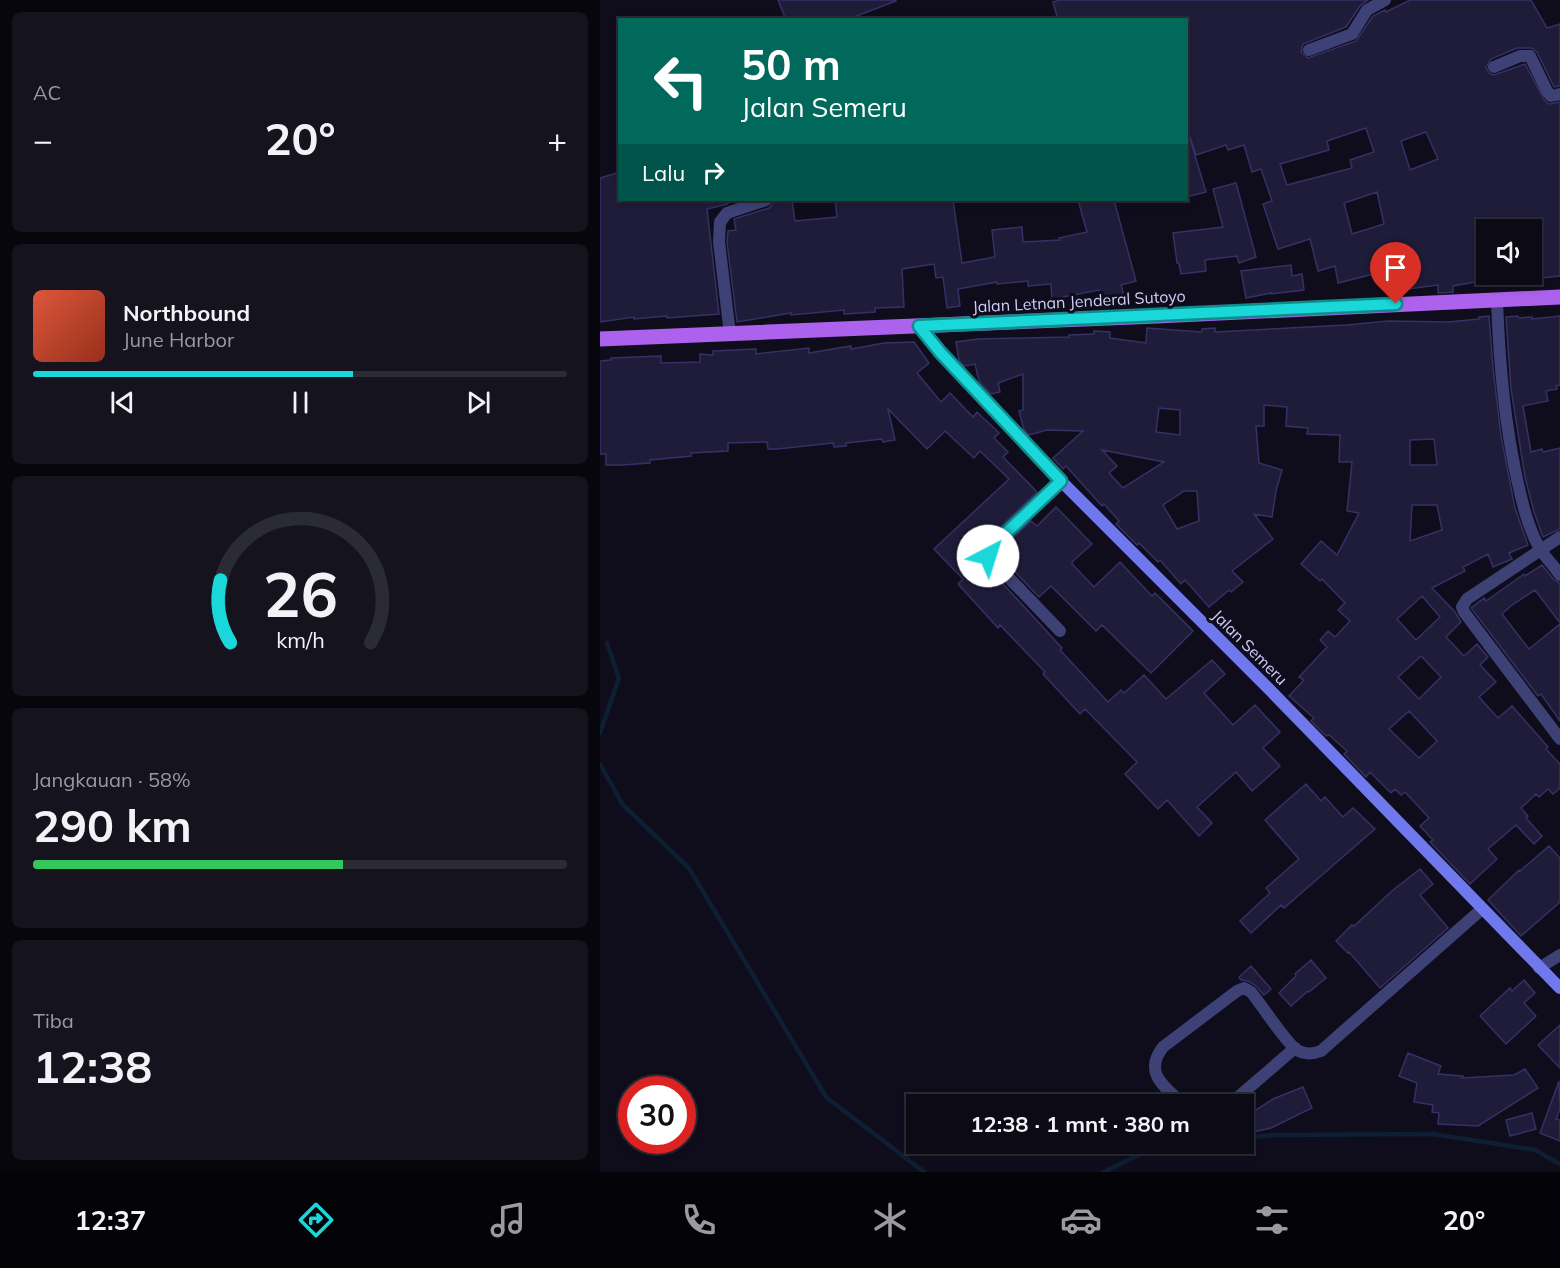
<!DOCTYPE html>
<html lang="id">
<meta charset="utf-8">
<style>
:root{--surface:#0b0a15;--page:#14131e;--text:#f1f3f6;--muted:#9a9aa0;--line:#2b2b34;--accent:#1ad7d9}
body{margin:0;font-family:Mulish,sans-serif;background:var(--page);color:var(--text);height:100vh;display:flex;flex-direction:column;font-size:22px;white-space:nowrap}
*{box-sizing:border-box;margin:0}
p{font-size:20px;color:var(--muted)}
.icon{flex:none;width:33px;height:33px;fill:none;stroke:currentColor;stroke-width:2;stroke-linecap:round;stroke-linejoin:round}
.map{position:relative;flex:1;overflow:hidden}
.details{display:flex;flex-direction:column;gap:12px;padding:12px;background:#06060c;width:600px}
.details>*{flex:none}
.banner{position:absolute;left:18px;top:18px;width:570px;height:183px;border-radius:0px;box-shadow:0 3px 9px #0003,0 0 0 2px var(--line);background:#00695c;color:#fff;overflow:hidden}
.buttons{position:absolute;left:876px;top:219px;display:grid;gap:12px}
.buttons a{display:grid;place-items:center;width:66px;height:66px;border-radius:0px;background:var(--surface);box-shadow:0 3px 9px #0003,0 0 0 2px var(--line);font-size:30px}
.speed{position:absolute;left:18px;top:1076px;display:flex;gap:12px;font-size:30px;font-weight:700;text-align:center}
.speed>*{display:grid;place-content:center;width:78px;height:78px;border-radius:50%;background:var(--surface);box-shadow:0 3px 9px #0003,0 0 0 2px var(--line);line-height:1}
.speed .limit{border:9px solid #d22;background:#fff;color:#111}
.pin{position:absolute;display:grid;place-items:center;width:51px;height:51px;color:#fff;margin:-62px -26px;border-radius:50% 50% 50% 0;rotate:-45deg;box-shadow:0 0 6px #0007}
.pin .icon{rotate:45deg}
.me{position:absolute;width:66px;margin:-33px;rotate:40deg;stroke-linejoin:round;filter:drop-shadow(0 0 4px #0008)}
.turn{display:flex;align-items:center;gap:21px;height:126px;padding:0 24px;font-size:27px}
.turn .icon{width:78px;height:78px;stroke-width:2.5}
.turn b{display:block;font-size:42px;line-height:51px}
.then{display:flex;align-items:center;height:57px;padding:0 24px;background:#0003;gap:12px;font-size:22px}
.big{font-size:45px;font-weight:700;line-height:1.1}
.details .card{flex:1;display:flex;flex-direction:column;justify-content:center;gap:9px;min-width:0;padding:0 21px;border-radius:9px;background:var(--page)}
.details .dial{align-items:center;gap:0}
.dial svg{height:156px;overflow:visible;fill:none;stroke:var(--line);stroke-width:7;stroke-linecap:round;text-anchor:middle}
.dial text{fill:var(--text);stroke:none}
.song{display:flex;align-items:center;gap:18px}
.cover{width:72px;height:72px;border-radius:9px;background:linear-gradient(135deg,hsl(10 70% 55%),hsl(10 70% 35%))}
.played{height:6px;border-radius:3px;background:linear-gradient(90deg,var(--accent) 60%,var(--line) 60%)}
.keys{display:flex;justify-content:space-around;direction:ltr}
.heat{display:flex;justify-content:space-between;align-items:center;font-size:33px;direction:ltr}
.charge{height:9px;border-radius:4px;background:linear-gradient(90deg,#34c759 58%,var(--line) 0)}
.trip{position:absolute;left:306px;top:1094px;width:348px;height:60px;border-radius:0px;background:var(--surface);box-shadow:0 3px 9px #0003,0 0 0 2px var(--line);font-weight:700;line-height:60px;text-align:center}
.menu{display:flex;height:96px;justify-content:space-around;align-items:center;background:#040408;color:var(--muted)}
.menu .icon{width:42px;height:42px}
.menu .active{color:var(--accent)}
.menu b{font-size:27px;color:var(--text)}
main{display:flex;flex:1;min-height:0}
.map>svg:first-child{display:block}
</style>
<main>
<section class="details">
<div class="card"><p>AC</p>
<div class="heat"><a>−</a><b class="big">20°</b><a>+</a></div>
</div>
<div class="card">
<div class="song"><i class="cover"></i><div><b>Northbound</b><p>June Harbor</p></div></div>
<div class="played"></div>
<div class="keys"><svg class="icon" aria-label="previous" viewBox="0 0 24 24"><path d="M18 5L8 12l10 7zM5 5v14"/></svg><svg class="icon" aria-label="pause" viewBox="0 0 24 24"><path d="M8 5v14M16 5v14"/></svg><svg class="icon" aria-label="next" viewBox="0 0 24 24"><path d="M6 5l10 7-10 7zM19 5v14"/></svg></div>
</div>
<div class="card dial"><svg viewBox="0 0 100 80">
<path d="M14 69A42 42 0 1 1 86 69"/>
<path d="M14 69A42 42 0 0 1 9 37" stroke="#1ad7d9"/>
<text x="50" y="56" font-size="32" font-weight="700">26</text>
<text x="50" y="72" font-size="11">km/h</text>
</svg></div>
<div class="card"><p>Jangkauan · 58%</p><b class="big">290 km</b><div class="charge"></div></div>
<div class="card"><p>Tiba</p><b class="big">12:38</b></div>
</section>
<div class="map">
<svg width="960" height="1172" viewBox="0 0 960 1172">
<rect width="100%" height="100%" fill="#0f0d1c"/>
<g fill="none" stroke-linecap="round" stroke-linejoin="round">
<path stroke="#0e1f34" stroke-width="4.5" d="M0,733L19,678L7,643
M0,764L23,805L89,868L226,1097L324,1172
M644,1138L673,1135L833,1134L935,1150L960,1164
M504,1172L555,1147L596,1143"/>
</g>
<path fill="#1f1c3a" stroke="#363064" stroke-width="1.5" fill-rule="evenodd" d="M178,0H295L296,1L246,20H186Z
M459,0H768L760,6L746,27L703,44L701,52L708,58L756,41L773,16L785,10L786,12L810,0H931L947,28L960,24V86L954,87L937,52L931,48H917L891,59L886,67L889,73L894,75L925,64L945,101L949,104L960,102V276L932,279V230H886V280L853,286V292L841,293H838V285L808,289V287L794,291L791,279L788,280L786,273L775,277L774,274L738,283L735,266L718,271L710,239L678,249L663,204L672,201L661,169L652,172L644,145L628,150L626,145L596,155L586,125V20H458L453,2ZM766,128L774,152L750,160L752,168L687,185L680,164L729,150L727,141ZM826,132L838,159L810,170L801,141ZM777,192L784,224L752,234L744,203Z
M586,139H590L606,192L586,197Z
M20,172V200H128V204L107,209L119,314L67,318V316L34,319V317L0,322V178Z
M636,183L656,257L639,263L637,256L605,260L606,271L581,274L579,263H577L573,233L623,227L613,189Z
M174,200L192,201L195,221L237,217L235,200H353L362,263L395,257L392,230L422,227L423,242L460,240L459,238L487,232L478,200H514L536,281L521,285L524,296L503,302L499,290L452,299L451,284L428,286V281L397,284V282L358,289L360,306L347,308L343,277L336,278L334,264L302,269L304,307L275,308V312L244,314V310L191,315V313L137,322L127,242L128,231L136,230L134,219L169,208L172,205Z
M691,265L692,276L702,274L704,290L671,294V293L646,298L641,271Z
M889,316L893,368L901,436L915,508L928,545L909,553L912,559L893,567L888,554L863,567L865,571L832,588L855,612L861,622L846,637L864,656L877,644L888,657L880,665L896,682L879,697L898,718L912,706L948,747L946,749L960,764V788L953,794L948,789L939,797L936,794L921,808L928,816L926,818L942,836L934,844L916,825L888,849L897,859L870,884L830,842L833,840L820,826L829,818L805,792L801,795L795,789L791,793L770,772L766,777L744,754L747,751L729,735L726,736L711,721L714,718L689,696L704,680L699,677L727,647L720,640L728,631L735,637L750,621L738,610L745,603L722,579L720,581L701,564L721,541L737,555L759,513L747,511L752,462H739L740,435L707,434L708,428L686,426L687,407L664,405V426H656L659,463L682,470L676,491L672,517L654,514L673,539L632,571L643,582L631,592L629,590L609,607L585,580L581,584L560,560L558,562L539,543L537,545L516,524L519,521L504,504L502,506L466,466L463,469L453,458L483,431L447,430L429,435L424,430L419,411L423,410V374L398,383L400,392L391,394L379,381L375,364L364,366L359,360L356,342L378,339L469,337V335L494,334V331L510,332V338L546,343L547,328L602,332V329L615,328V332L747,325L788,321L848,322L879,319V317ZM559,408L580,410V435L556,432ZM834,439L837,465H810V440ZM502,450L564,462L523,488L509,473L517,466ZM584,491H597L599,521L577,529L563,505ZM812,505H837L842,530L810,541ZM822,596L840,617L816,640L797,619ZM821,656L841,677L819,699L798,677ZM809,711L837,741L819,758L789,729Z
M918,316L919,318L932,317V319L960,316V385L956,386L957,389L946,391L948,401L923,406L931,452L942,449L943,452L960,448V529L943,537L934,512L925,477L911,389L906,317Z
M314,342L329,363L317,373L341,402L350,393L373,417L377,412L399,433L394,438L408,452L403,457L437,492L381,545L379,552L382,561L462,648L460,650L508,702L521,690L524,693L544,675L566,699L612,660L625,674L604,693L633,725L655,705L680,732L663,748L680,766L652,791L636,772L597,807L612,823L599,836L567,800L558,809L525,774L537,762L485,709L480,714L443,674L445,672L400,625L398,628L358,584L363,579L334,549L409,479L380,451L374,458L345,431L327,449L288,409L295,440L283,442L282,439L246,443V446L234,447L233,443L177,449H168L167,442L128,443V451L91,453V456L50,460V463L22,465H6V454H0V361L11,360V358L61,356V363L100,362V354L113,355V351L156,349V354L209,348V353L251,346V349L284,343Z
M456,507L492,544L472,562V564L494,587L520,562L552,596L555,593L593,631L551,673L502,625L496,631L451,586L439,597L397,553L431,521L437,526Z
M942,565L954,580L960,583V623L935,590L912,605L902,614L929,649L960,624V721L941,694L938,696L871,608L884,598L886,601L924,574L925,576Z
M706,784L721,801L725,797L743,817L753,808L775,829L684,908L681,905L651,933L640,921L670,893L666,888L699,859L665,820Z
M949,846L960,858V902L921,936L888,900L919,870L920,871Z
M820,869L833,884L820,895L848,928L780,988L749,952L748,953L736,941L752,925L754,926L793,890Z
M711,960L726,978L709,992L708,991L691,1006L679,993L696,976L695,974Z
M651,966L671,989L664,995L655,985L648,981L641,980L639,977Z
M924,980L935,993L924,1003L936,1016L906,1044L880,1016L910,988L912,991Z
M960,1025V1068L938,1045Z
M808,1053L841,1066L838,1074L863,1076L862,1078L914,1075L925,1069L938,1088L878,1126L838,1124L839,1113L832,1112L833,1105L814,1102L817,1083L799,1076Z
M959,1081L960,1109L956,1119L960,1120V1141L940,1133Z
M703,1087L712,1108L671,1128L644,1134V1113L656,1110L673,1099Z
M932,1113L936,1129L910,1136L906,1120Z"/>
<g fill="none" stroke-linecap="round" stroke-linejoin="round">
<path stroke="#3e4175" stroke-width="12" d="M709,50L752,34L767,10L785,0
M894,67L920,56H930L947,91L951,96L960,94
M897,300C899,360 904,420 917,479C922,502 928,528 940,549C946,558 954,566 960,575
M130,334L119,242L120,222L127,213L166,200
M960,537L867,599L862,607L864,612L960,739
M460,631L388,556L387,551L461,481
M939,968L960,955
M583,1104C564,1086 543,1073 563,1047L637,991L644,988L651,992C661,1004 686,1043 697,1050C705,1055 713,1054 721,1051L882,909
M630,1104L695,1048"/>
<path stroke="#7078ee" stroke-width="12" d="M319,326L340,352L461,481L669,689L960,988"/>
<path stroke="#ac62ec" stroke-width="15" d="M0,339L557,316L960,297"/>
</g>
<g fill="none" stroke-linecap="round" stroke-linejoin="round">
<g stroke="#118c8d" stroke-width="15">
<path id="route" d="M388,556L387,551L461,481L340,352L319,326L796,304"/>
</g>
<use href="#route" stroke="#1ad7d9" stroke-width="10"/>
</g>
<g text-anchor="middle" stroke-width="6" stroke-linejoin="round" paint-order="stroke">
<g font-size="16" fill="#cfcef9" stroke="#0f0d1c">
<text transform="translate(479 301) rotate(-3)" y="6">Jalan Letnan Jenderal Sutoyo</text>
<text transform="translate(650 647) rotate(45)" y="6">Jalan Semeru</text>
</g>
</g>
</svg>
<div class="buttons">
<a><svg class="icon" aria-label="sound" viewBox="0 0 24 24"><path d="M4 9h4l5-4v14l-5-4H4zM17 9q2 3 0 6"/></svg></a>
</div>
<div class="speed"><div class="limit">30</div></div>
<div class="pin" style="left:796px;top:304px;background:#d93025"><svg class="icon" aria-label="arrive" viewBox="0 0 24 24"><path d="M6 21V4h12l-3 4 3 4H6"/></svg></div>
<svg class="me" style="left:388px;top:556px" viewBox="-20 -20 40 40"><circle r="19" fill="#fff"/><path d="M0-13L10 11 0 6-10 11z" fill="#1ad7d9"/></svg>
<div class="trip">12:38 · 1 mnt · 380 m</div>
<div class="banner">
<div class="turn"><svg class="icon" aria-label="left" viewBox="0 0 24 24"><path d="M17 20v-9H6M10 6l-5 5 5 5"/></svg><div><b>50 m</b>Jalan Semeru</div></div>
<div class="then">Lalu<svg class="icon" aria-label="right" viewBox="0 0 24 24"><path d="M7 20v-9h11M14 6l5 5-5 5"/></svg></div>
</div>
</div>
</main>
<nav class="menu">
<b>12:37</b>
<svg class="icon active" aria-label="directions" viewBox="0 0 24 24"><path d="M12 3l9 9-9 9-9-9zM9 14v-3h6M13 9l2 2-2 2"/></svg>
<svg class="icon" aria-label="music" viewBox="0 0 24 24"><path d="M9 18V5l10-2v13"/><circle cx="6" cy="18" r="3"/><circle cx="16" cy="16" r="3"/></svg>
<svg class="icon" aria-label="phone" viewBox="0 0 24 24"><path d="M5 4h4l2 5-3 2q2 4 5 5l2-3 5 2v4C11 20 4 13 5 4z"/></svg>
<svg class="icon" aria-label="climate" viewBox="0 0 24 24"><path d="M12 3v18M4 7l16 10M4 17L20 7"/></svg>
<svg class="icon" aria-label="car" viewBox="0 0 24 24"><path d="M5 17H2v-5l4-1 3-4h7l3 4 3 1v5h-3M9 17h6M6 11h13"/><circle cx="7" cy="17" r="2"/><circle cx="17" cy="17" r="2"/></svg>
<svg class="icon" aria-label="filters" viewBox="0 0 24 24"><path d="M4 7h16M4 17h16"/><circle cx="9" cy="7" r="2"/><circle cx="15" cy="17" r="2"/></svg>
<b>20°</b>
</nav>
